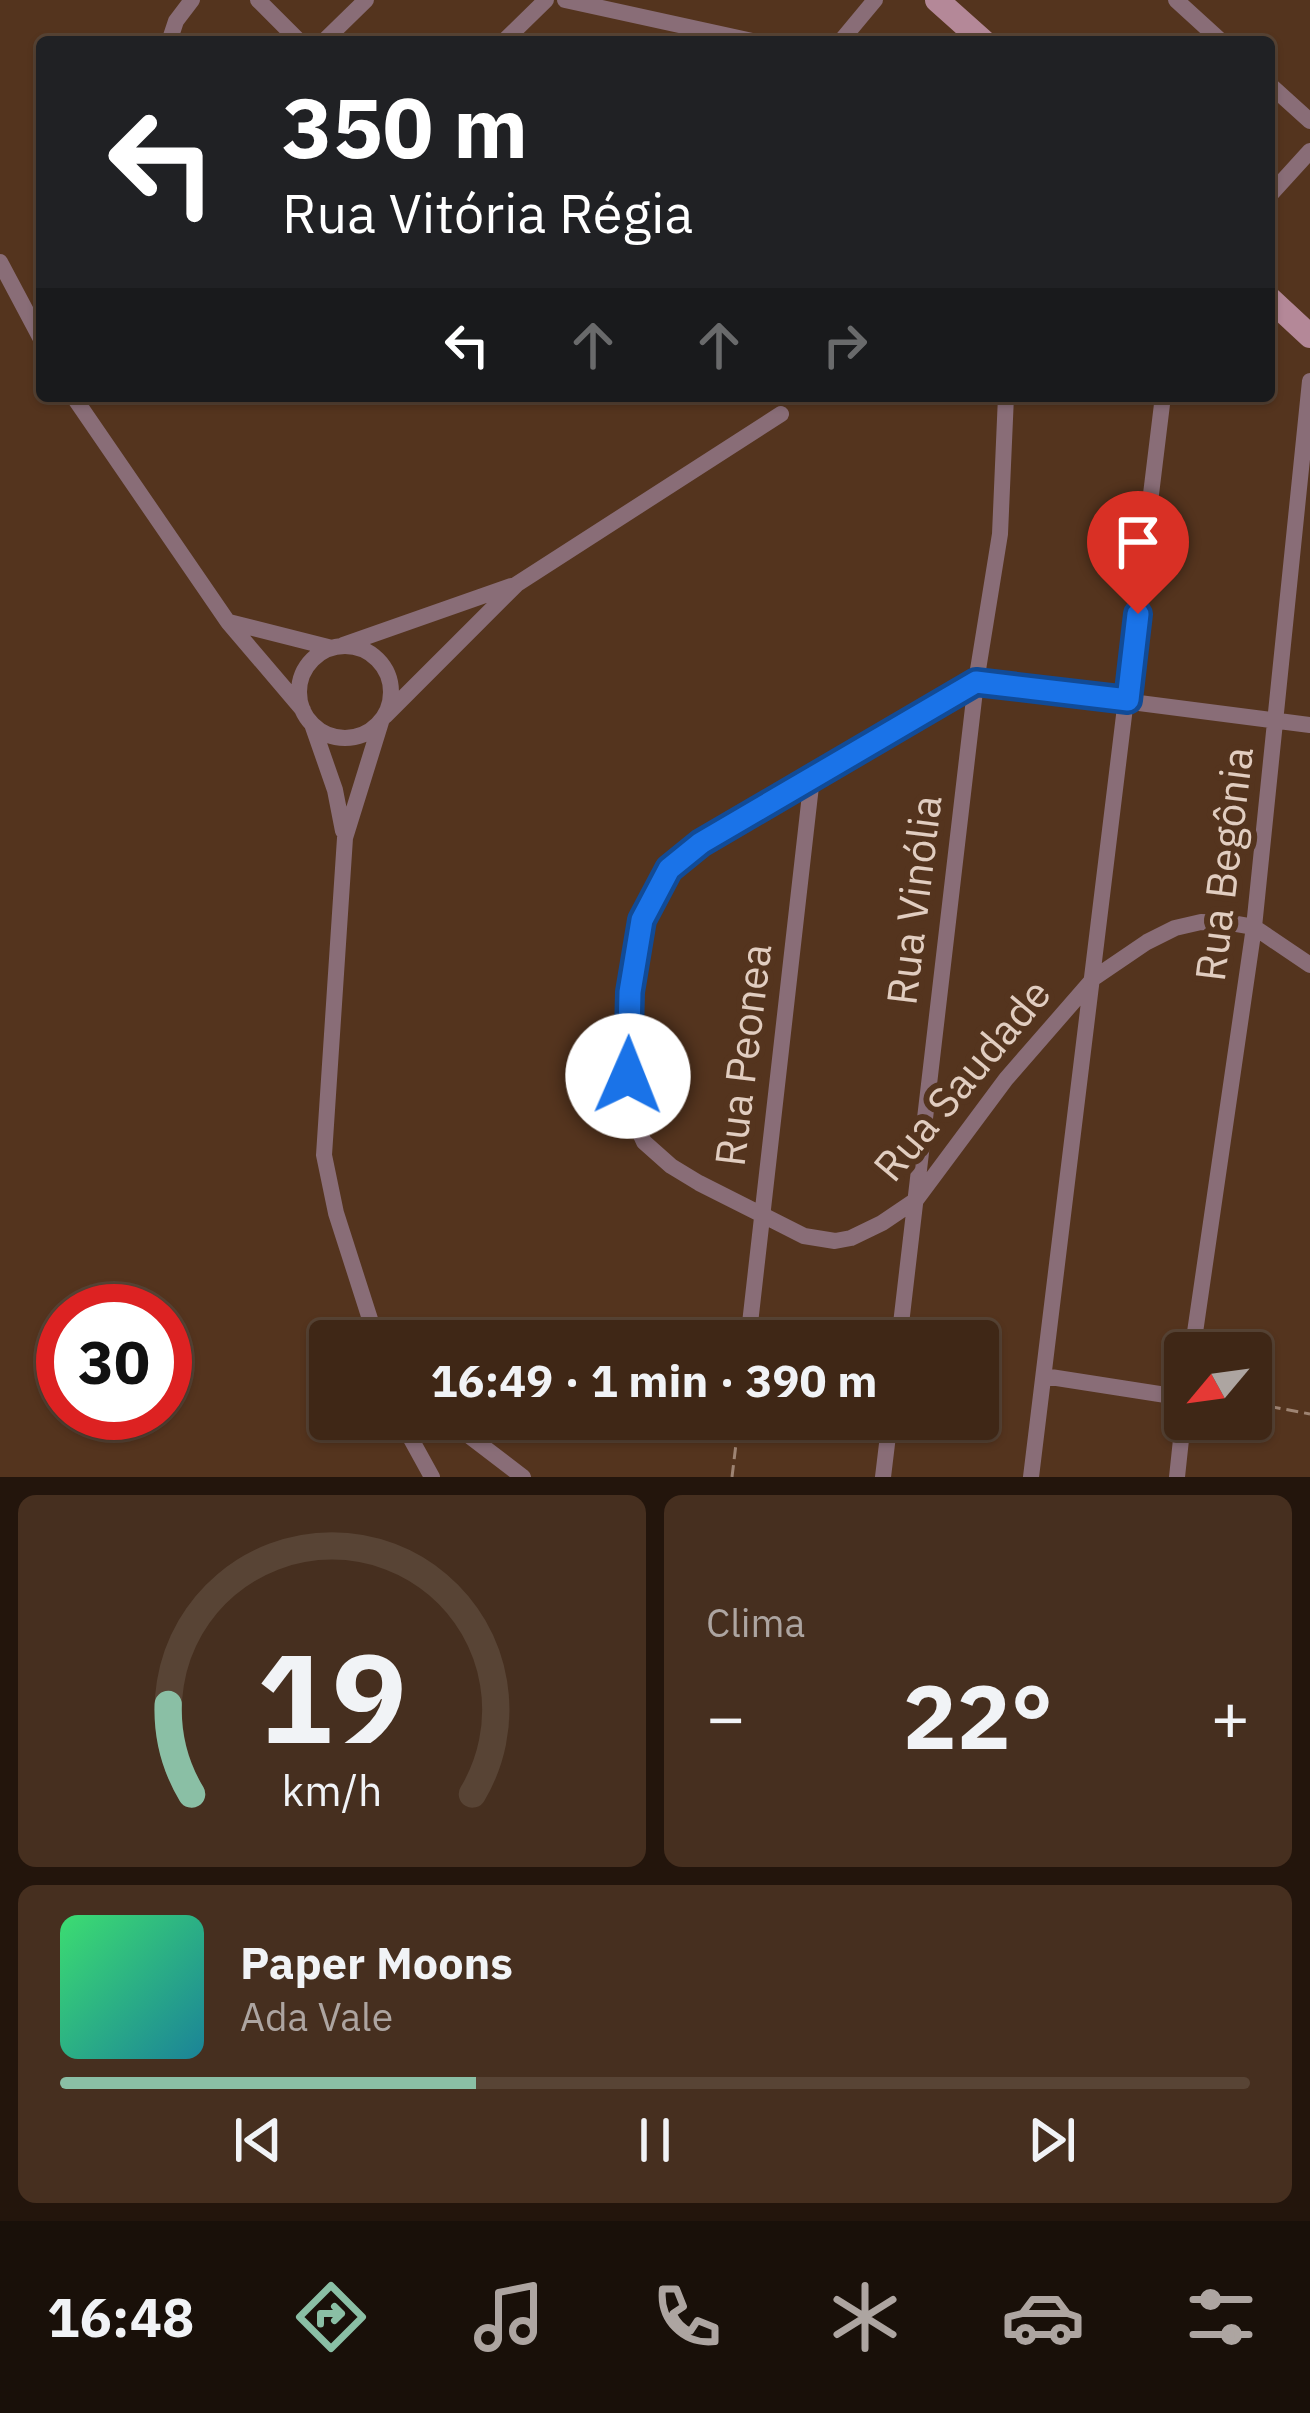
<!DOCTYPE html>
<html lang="pt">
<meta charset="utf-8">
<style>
:root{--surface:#3f2716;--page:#462f1f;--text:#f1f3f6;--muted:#ada5a1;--line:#584435;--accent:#8abfa5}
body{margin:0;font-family:"IBM Plex Sans",sans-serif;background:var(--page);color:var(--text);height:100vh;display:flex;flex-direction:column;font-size:45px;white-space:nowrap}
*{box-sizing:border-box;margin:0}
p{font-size:39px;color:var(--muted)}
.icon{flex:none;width:66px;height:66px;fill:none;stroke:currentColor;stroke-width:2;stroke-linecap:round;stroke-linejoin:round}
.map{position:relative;height:1477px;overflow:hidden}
.details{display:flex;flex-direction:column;gap:18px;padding:18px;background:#23150c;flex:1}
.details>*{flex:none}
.top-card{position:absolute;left:36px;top:36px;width:1239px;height:366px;border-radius:12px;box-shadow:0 3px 9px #0004,0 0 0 3px var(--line);background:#202124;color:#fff;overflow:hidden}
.needle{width:78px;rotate:241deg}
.buttons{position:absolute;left:1164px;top:1332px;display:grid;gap:24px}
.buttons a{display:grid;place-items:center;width:108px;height:108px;border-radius:12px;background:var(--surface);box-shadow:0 3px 9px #0004,0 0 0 3px var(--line);font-size:60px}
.speed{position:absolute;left:36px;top:1284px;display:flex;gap:24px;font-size:60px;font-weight:700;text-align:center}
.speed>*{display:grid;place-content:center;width:156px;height:156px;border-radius:50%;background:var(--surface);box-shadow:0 3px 9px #0004,0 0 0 3px var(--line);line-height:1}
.speed .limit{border:18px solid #d22;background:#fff;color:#111}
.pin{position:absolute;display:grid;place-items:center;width:102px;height:102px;color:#fff;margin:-123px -51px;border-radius:50% 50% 50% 0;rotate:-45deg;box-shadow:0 0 12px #0007}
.pin .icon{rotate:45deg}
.me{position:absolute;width:132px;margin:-66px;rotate:1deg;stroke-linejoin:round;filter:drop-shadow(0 0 9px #0008)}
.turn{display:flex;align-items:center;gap:42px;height:252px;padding:0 48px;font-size:54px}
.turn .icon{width:156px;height:156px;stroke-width:2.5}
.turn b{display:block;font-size:84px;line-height:102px}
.lanes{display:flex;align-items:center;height:114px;padding:0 48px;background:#0003;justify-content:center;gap:60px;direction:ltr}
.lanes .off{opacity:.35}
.big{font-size:90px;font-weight:800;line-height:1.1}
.details .tile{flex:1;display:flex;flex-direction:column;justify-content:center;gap:18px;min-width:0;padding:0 42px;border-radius:18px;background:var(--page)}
.details .dial{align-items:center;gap:0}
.dial svg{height:312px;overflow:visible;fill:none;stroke:var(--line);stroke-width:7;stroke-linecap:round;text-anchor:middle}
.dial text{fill:var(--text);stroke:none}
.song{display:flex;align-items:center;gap:36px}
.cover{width:144px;height:144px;border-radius:18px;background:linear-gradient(135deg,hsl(140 70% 55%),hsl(190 70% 35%))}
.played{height:12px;border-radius:6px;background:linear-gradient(90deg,var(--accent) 35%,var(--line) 35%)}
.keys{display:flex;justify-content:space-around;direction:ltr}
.heat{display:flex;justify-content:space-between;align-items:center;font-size:66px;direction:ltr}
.details .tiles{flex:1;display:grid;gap:18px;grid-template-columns:1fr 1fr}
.tile:last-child{grid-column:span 2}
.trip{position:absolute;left:309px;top:1320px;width:690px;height:120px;border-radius:12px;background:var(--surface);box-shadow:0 3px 9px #0004,0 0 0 3px var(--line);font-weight:800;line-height:120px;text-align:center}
.tab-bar{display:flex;height:192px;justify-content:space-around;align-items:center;background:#191009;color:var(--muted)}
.tab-bar .icon{width:84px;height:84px}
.tab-bar .selected{color:var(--accent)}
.tab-bar b{font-size:54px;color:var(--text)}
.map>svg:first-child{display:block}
</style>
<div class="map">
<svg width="1310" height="1477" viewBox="0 0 1310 1477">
<rect width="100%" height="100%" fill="#54341e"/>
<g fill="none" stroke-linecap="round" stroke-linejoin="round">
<path stroke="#9e8473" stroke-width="3" stroke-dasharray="12 6" stroke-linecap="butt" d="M1251,1403L1310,1414
M732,1477L739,1419"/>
<path stroke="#896d77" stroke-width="16" d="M258,0L300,42
M565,0L757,42
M1176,0L1222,42
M169,42L176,21L192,0
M323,42L366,0
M503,42L546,0
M840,42L875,0
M1269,84L1310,121
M1269,196L1310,151
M0,262L42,341
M73,396L228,622L303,710
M229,622L332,648
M343,645L511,586
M299 692a46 46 0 1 1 92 0a46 46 0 1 1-92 0Z
M385,716L517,584L781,414
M312,724L335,790L343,831
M1310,725L976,682L732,822L669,869L648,905L633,963L628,1107L644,1142L671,1166L699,1183L804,1236L835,1241L851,1238L882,1223L916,1200L1006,1079L1094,978L1147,942L1175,928L1201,922L1231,923L1254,927L1310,965
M377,1341L336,1213L324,1155L345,838L381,722
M748,1341L812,777
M899,1341L976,682L1000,534L1006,396
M1192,1353L1254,927L1310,381
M1044,1376L1185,1398
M400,1419L432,1477
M447,1419L523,1477
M883,1477L890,1419
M1031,1477L1163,396
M1177,1477L1185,1402"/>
<path stroke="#b48898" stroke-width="24" d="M937,0L984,42
M1269,298L1310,336"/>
</g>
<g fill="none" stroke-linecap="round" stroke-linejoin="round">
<g stroke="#114b97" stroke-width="30">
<path id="route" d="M628,1076L630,992L642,920L669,869L701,843L976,682L1128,700L1138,614"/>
</g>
<use href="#route" stroke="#1a73e8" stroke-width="21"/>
</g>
<g text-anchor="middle" stroke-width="12" stroke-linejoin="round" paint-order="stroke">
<g font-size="42" fill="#e1cdc0" stroke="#54341e">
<text transform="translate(1224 864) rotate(-83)" y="15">Rua Begônia</text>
<text transform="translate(914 900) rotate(-83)" y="15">Rua Vinólia</text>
<text transform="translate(743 1055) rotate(-83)" y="15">Rua Peonea</text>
<text transform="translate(962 1080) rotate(-50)" y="15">Rua Saudade</text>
</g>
</g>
</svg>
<div class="buttons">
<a><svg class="needle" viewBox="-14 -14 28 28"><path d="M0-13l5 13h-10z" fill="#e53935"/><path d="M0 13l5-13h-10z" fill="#ada5a1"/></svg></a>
</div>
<div class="speed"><div class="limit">30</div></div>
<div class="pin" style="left:1138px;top:614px;background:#d93025"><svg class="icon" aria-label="arrive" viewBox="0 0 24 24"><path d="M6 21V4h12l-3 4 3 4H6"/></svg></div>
<svg class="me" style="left:628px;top:1076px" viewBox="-20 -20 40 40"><circle r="19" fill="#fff"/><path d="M0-13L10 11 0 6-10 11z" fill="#1a73e8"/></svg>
<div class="trip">16:49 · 1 min · 390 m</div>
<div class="top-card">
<div class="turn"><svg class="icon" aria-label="left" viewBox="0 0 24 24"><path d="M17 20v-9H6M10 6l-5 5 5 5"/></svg><div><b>350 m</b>Rua Vitória Régia</div></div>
<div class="lanes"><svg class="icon" aria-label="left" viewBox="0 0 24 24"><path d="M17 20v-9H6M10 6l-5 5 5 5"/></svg><svg class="icon off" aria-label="ahead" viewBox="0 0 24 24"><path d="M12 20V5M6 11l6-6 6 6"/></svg><svg class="icon off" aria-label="ahead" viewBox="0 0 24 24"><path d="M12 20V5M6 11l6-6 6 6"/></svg><svg class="icon off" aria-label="right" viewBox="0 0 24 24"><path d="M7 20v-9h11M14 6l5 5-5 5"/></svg></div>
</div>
</div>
<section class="details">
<div class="tiles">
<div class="tile dial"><svg viewBox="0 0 100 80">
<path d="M14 69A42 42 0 1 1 86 69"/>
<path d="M14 69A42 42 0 0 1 8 46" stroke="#8abfa5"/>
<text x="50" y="56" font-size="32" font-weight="700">19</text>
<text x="50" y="72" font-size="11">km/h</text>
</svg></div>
<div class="tile"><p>Clima</p>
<div class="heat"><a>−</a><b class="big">22°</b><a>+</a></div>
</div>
<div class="tile">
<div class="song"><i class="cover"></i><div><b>Paper Moons</b><p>Ada Vale</p></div></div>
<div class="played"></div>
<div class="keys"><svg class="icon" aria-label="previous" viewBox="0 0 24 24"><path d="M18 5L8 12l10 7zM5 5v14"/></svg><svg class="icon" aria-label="pause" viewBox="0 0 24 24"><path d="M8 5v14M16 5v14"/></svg><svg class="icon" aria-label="next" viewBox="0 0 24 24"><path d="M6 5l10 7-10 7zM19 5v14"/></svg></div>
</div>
</div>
</section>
<nav class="tab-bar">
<b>16:48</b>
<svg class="icon selected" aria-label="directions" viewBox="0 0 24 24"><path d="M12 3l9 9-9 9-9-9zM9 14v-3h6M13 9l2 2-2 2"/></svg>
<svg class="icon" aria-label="music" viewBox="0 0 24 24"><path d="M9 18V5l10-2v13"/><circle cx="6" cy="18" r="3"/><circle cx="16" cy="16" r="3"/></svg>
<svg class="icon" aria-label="phone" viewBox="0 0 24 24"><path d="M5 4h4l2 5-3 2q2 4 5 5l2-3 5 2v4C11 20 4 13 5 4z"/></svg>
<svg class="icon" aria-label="climate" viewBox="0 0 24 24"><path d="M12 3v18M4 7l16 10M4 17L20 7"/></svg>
<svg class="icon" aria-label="car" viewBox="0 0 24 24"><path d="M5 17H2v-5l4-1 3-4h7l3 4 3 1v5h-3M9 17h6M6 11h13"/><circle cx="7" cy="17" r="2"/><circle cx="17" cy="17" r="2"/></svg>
<svg class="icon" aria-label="filters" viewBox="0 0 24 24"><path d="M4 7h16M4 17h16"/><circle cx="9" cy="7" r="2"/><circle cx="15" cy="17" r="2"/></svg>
</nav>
